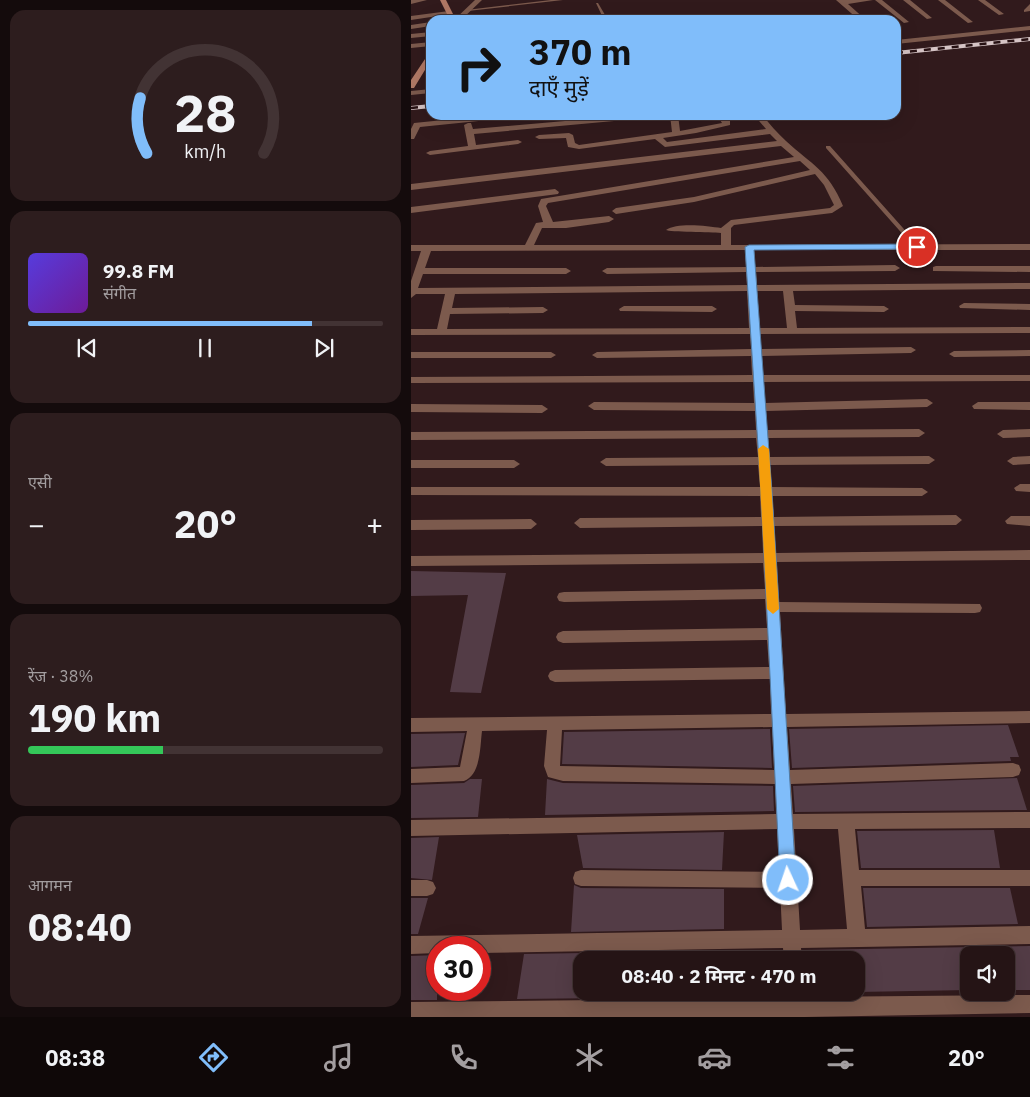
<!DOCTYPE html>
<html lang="hi">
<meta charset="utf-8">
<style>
:root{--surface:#251415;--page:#2d1d1e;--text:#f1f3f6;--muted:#a39ea0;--line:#423334;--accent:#80bdfa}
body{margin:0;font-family:"IBM Plex Sans","Noto Sans Devanagari",sans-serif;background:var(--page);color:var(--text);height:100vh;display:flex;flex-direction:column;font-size:19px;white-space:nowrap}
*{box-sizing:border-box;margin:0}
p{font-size:16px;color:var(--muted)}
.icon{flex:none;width:28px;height:28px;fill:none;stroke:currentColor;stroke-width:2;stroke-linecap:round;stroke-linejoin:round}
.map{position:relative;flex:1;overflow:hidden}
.side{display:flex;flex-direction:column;gap:10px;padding:10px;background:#140b0c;width:411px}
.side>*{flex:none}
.top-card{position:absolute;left:15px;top:15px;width:475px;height:105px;border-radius:15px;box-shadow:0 5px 20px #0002,0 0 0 1px var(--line);background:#80bdfa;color:#111;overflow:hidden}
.tools{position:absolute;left:549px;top:946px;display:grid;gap:10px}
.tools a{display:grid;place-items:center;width:55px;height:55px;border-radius:10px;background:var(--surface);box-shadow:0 5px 20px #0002,0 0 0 1px var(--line);font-size:25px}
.speed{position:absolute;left:15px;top:936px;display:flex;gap:10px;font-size:25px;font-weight:700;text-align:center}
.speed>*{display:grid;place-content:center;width:65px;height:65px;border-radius:50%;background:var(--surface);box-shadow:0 5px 20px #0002,0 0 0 1px var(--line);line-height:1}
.speed .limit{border:8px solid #d22;background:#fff;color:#111}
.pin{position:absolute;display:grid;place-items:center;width:42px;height:42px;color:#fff;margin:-21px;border:2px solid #fff;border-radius:50%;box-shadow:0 1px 5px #0007}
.me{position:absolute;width:55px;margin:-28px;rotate:357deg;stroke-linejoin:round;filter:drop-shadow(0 0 4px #0008)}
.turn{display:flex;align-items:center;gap:18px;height:105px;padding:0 20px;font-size:22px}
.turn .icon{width:65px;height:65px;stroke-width:2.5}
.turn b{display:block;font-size:35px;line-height:42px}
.big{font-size:38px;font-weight:700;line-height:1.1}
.side .widget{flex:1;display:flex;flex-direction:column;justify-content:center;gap:8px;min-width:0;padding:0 18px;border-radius:15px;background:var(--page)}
.side .dial{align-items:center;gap:0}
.dial svg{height:130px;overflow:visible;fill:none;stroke:var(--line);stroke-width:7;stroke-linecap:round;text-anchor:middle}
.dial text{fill:var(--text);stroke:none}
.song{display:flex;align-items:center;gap:15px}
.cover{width:60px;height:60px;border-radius:8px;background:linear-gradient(135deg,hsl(250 70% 55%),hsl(280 70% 35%))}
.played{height:5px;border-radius:2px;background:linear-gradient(90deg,var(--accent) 80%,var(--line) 80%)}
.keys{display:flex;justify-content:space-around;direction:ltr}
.heat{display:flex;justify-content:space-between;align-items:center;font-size:28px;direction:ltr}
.charge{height:8px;border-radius:4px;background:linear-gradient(90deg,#34c759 38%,var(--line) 0)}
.trip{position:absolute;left:162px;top:951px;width:292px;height:50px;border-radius:15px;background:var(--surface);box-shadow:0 5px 20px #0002,0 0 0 1px var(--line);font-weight:700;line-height:50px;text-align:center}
.tab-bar{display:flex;height:80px;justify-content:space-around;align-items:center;background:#0f0808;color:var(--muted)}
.tab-bar .icon{width:35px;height:35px}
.tab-bar .selected{color:var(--accent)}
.tab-bar b{font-size:22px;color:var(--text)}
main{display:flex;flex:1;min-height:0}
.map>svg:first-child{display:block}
</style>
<main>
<section class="side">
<div class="widget dial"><svg viewBox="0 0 100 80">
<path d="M14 69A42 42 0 1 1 86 69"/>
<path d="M14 69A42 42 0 0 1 10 35" stroke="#80bdfa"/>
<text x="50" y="56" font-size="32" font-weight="700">28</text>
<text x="50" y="72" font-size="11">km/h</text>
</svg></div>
<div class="widget">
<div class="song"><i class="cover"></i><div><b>99.8 FM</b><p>संगीत</p></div></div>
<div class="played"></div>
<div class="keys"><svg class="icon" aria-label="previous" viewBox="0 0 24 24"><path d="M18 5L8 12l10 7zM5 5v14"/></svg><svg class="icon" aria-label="pause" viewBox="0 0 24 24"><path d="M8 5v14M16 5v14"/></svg><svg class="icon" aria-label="next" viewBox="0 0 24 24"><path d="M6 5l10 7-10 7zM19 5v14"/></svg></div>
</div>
<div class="widget"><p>एसी</p>
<div class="heat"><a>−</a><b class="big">20°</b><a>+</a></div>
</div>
<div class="widget"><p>रेंज · 38%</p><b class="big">190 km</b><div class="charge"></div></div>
<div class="widget"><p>आगमन</p><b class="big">08:40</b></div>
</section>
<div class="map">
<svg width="619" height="1017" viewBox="0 0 619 1017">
<rect width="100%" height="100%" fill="#311a1c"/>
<path fill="#533c46" d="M0,571L95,573L70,693L39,692L57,595L0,596Z
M597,725L608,757H599L600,761L381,768L378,729Z
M359,729L361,768L151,764L153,732Z
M54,733L47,765L0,767V734Z
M606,778L616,810L384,812L382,786Z
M59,779H71L67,817L0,818V785L53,783Z
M136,779L152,783L362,786L363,811L134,815Z
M583,830L589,868H450L446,831Z
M313,832L311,870L172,868L166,835Z
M28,837L21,880L0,878V838Z
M163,885L170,888L313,889V929L160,932Z
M452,888H599L607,924L456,927Z
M0,898H17L7,934H0Z
M619,946V990H595V955H558V990L446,992V960H393L392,950Z
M352,950L354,960H171V992H372V996L106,999L113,954Z
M26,955V1000H0V956Z"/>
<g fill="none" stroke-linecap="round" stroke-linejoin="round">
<path fill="#7c5a4d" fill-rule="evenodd" d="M140,0H152L57,11L55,10Z
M185,3H187L197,20H193Z
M446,14L448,15L447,16L417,20H407Z
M415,146H419L508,246V248H504L415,148Z"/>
<path fill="#7c5a4d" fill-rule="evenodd" d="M0,0H16L0,4Z
M64,0H71L50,20H43Z
M425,0H462L437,4L455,20H448Z
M464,0H471L498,22L493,23Z
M492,0H499L521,18L516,19Z
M527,0H534L562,22L557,23Z
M567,0H574L593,14L588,15Z
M619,4V11L613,12V10Z
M38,11L40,12V14L0,20V16Z
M20,22V26L0,29V25Z
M619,26V30L485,44V40Z
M20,32V36L0,38V34Z
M20,42V46L0,48V44Z
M20,89V93L0,95V91Z
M82,115H109L105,117L9,127L3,139H0V129L3,123Z
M259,115H267L269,131L311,123L306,115H314L319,121V125L285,133L252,138L256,142L355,129L343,115H351C359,124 366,133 375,141C401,165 417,170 432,206L421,213L323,225L320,228V245L619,244V250H343L344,267L484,265L489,268L484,271L345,272L346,285L619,283V289L382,291L384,305L473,306L478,309L473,312L384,311L386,328L619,327V333L349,334L350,349L500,347L505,350L500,353L351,356L352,375H619V381L353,382L354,403L516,399L522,403L516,407L355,411L356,430L508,429L514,433L508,437L357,438L359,457L518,456L524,460L518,464L359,465L361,487L511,488L517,492L511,496H361L363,517L545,515L551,520L545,525L363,526L365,553L619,550V560L366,562L368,602L569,604L571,608L569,612L564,613L369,612L375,714L619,711V723L376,727L379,770L602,763L608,765L610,770L608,775L602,777L380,784L382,814L619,812V828L444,829L448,870H619V886H450L454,929L619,926V944L390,948L391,960H373L372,948L69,953V948H26V953L0,954V936L371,930L369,888L170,886L164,884L162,878L164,872L170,870L368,872L366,829L0,836V820L365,814L364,784L152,781L137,777L133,766L136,730L71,731C69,746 70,775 53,781L0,783V769L49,767L56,731L0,732V718L360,714L359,679L144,682L139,680L137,676L139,672L144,670L358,667L356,640L152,643L147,641L145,637L147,633L152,631L356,628L354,599L153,602L148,601L146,597L148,593L153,592L354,589L352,563L0,566V556L352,553L351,526L169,528L163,523L169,518L350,517L349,496L0,495V487H349L347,465L195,466L189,462L195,458L347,457L345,438L0,440V432L345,430L344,411L183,410L177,406L183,402L343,403L342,382L0,383V377L341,375L340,356L186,358L181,355L186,352L340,349L339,334L0,335V329H26L34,294H5L0,298V281L10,251H0V245H114L125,223L132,222L127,206L130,199L383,157L370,146L0,190V184L366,141L359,134L254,147L244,139L168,149L157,147L155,138L128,139L124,137L128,135L158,133L162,135L164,143L168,145L261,132ZM389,161L399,170L283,197L205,208L201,211L205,214L283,202L404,174L413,185L423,205L419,208L320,220L310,228C297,226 266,222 255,230C258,232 301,232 310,233V245H123L131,228H155L198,222L203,219L198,216L142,222L135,206L137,203ZM334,250L335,267L196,268L191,271L196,274L335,272L336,285L7,288L12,274H155L160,271L155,268H14L20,251ZM336,291L338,328L36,329L39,314L132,313L137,310L132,307L41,308L44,294ZM346,291H372L376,328H349ZM361,727L363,770L149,766L151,730ZM383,829H427L436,929L389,930Z
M200,117H203V121L63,134L65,145L107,140L111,142L107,144L19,155L15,153L19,151L57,146L53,125L57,123H60L62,129Z
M144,189L148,192L147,194L0,213V207Z
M525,266H619V272L522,271V267Z
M553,303L619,304V310L549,308L548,306Z
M213,306H301L306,309L301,312L209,311L208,309Z
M619,350V356L543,357L538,354L543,351Z
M0,352H140L145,355L140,358H0Z
M567,402H619V410L563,409L561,406Z
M0,404L131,405L137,409L131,413L0,412Z
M619,429V437L592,438L586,434L592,430Z
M619,456V464L602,465L596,461L602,457Z
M0,460H103L109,464L103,468H0Z
M609,484H619V492L605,491L603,488Z
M600,516H619V526L596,524L594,521Z
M120,519L126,524L120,529L0,530V520Z
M0,880H16L22,882L25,888L22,894L16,896H0Z
M374,992H392L393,997L619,995V1013L394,1017H0V1002L374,998Z"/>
<path fill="#b07865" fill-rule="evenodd" d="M29,0H35L45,20H39Z
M20,52V60L3,88H0V80L18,53Z"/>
<g stroke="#d5c4c5" stroke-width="4">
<path id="rail" d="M485,53L619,39
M0,108L20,106"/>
</g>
<use href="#rail" stroke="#271113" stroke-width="2.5" stroke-dasharray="7" stroke-linecap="butt"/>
</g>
<path fill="#80bdfa" stroke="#537ba2" d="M506,244L509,245V249L343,250L361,492L385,880L383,885L377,888L372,885L369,880L350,492L334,247L338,245Z"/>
<path fill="#f59e0b" d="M352,445L358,449L368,609L362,614L356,609L347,449Z"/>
</svg>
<div class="tools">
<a><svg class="icon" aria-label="sound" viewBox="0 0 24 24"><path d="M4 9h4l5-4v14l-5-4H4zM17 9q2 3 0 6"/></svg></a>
</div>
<div class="speed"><div class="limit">30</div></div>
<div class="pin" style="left:506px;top:247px;background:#d93025"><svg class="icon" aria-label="arrive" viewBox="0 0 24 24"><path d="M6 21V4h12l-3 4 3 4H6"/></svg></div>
<svg class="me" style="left:377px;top:880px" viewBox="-20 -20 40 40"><circle r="17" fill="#80bdfa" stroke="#fff" stroke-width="3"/><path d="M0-11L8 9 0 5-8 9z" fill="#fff"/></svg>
<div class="trip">08:40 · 2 मिनट · 470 m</div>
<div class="top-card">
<div class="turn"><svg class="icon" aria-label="right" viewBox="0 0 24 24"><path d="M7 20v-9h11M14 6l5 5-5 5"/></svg><div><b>370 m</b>दाएँ मुड़ें</div></div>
</div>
</div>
</main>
<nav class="tab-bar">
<b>08:38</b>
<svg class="icon selected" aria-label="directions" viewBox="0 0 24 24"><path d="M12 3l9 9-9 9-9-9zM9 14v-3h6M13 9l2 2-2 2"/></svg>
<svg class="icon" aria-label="music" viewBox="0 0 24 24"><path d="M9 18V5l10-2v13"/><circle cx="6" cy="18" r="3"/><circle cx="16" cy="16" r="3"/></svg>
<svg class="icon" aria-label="phone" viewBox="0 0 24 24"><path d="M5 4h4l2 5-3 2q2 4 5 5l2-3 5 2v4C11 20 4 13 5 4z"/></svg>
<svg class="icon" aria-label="climate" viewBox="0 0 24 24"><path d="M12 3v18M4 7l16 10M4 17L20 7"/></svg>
<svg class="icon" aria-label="car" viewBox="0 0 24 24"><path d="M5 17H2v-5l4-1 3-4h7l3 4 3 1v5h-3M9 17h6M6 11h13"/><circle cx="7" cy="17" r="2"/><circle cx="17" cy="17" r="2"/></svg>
<svg class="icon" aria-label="filters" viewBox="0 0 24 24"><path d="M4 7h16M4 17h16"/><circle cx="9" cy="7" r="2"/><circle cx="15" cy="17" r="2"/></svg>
<b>20°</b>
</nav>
